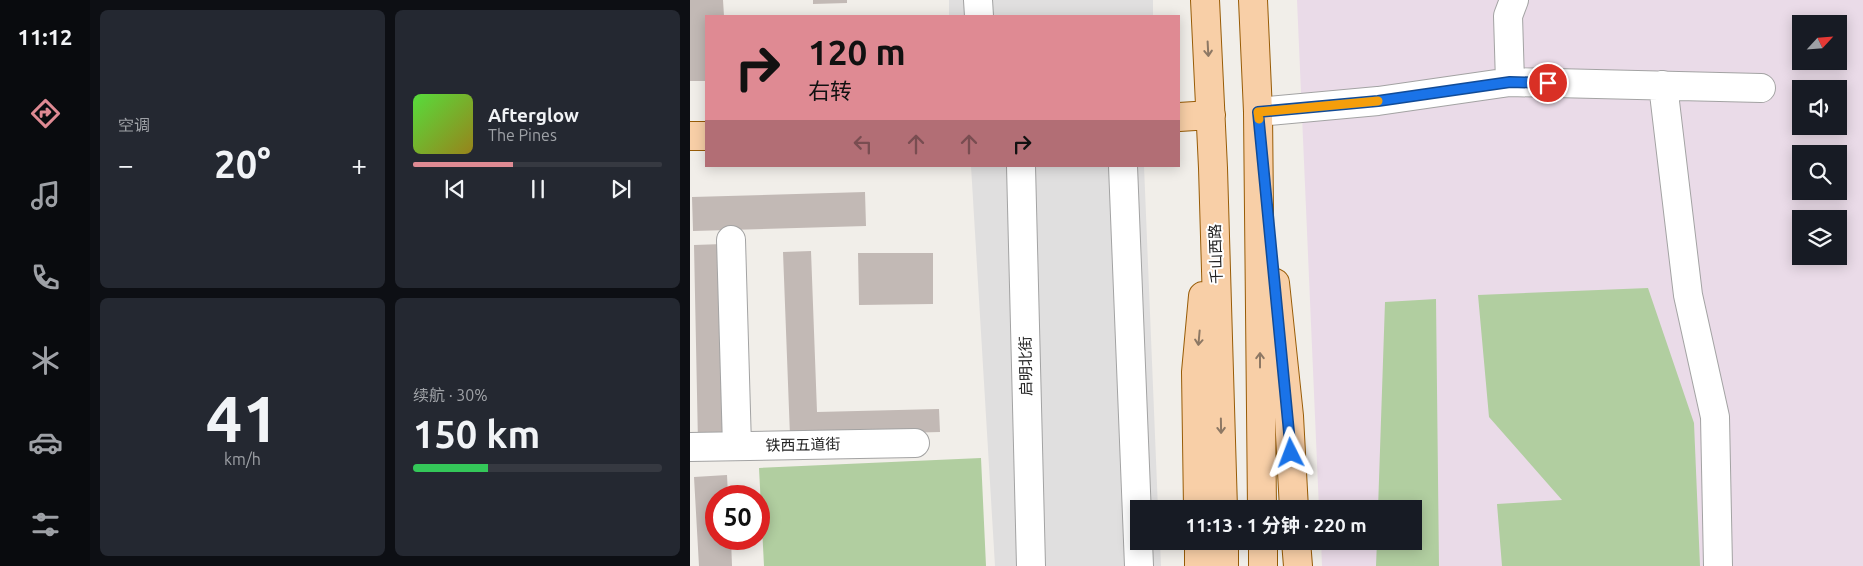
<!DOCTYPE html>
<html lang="zh">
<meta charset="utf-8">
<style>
:root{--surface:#171b24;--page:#242831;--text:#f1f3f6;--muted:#9ea1a6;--line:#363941;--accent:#df8a93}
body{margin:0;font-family:Ubuntu,"Noto Sans SC",sans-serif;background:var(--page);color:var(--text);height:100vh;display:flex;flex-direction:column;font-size:19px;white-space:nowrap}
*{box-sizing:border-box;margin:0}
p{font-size:16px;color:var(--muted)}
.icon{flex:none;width:28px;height:28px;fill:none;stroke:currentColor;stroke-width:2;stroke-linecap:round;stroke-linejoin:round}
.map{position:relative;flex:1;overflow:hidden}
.panel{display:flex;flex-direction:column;gap:10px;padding:10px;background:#0d0f14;width:600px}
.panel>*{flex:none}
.hud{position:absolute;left:15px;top:15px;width:475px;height:152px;border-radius:0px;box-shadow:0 2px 12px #0003;background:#df8a93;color:#111;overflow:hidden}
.needle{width:32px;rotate:64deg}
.fabs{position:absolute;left:1102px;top:15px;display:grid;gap:10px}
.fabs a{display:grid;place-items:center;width:55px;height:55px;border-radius:0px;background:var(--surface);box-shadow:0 2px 12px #0003;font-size:25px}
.speed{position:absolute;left:15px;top:485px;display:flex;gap:10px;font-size:25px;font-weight:700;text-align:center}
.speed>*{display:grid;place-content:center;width:65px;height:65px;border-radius:50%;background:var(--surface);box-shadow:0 2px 12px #0003;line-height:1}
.speed .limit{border:8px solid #d22;background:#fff;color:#111}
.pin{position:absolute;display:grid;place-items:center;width:42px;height:42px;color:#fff;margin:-21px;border:2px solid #fff;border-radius:50%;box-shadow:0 1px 5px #0007}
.me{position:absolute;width:55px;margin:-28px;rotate:357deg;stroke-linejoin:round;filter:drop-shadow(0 0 4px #0008)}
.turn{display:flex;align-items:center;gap:18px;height:105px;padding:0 20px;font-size:22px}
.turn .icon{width:65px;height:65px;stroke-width:2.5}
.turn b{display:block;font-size:35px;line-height:42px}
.lanes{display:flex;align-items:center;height:48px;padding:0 20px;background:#0003;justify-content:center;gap:25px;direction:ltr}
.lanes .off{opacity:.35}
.big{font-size:38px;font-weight:700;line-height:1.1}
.panel .widget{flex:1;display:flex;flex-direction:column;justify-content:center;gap:8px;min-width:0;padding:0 18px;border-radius:8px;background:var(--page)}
.panel .dial{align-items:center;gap:0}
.dial b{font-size:65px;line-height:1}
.song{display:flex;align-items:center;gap:15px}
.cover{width:60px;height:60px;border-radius:8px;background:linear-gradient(135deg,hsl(110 70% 55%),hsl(50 70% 35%))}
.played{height:5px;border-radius:2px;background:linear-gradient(90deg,var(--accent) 40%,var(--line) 40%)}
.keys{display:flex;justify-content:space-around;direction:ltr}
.heat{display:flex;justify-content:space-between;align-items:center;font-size:28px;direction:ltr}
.charge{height:8px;border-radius:4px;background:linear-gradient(90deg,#34c759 30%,var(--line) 0)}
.panel .tiles{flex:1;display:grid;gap:10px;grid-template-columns:repeat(2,1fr)}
.trip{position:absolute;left:440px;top:500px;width:292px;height:50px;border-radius:0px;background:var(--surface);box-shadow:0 2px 12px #0003;font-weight:700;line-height:50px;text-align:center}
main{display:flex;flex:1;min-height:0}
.tab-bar{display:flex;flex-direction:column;width:90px;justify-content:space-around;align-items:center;background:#090b0e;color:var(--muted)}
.tab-bar .icon{width:35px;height:35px}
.tab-bar .current{color:var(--accent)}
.tab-bar b{font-size:22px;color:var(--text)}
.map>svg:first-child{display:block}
</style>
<main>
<nav class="tab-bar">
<b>11:12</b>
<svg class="icon current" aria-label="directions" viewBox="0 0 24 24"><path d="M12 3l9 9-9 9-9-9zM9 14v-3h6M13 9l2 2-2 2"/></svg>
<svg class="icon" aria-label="music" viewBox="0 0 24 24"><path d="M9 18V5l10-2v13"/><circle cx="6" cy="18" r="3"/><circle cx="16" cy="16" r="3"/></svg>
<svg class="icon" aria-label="phone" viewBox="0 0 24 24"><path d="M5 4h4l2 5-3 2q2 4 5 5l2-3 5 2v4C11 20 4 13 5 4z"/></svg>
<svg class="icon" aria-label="climate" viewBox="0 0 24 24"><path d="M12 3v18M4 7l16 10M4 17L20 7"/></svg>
<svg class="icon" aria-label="car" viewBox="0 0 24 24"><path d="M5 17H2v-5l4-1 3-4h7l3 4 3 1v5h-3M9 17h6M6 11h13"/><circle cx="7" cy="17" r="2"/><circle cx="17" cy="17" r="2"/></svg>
<svg class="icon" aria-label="filters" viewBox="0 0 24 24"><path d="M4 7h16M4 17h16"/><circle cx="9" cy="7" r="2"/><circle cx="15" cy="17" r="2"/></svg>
</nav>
<section class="panel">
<div class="tiles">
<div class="widget"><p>空调</p>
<div class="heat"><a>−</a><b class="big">20°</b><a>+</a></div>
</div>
<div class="widget">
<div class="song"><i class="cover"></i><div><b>Afterglow</b><p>The Pines</p></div></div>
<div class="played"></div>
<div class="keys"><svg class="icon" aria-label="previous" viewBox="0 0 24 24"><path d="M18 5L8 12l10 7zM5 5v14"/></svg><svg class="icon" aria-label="pause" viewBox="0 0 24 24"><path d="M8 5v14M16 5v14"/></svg><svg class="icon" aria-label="next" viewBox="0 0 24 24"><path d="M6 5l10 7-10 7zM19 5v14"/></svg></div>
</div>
<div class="widget dial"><b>41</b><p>km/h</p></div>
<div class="widget"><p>续航 · 30%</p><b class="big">150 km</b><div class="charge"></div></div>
</div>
</section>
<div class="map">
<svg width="1173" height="566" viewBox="0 0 1173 566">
<rect width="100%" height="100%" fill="#f1eee9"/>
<path fill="#e0dfdf" d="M259,0H463V16H259Z
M281,166H454L468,509H449V541H470L471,566H305Z"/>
<path fill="#eadbe8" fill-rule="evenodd" d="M607,0H1173V566H632L631,541H724V509H629ZM1111,24H1149V61H1111ZM1111,89H1149V126H1111ZM1111,154H1149V191H1111ZM1111,219H1149V256H1111Z"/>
<path fill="#b1cea0" d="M958,288L1004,423L1010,566H812L807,504L872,500L799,417L788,295Z
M746,299L749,566H686L687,541H724V509H688L695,302Z
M291,458L296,566H74L69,468Z"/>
<path fill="#c2b9b5" d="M0,0H33L34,16H16V81H0Z
M123,0H157V3L123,4Z
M175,192L176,226L3,231L2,197Z
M33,244L37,443H8L4,245Z
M121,251L127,412L249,409L250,432L100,436L93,252Z
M168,253H243V304L169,305Z
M37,475L38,496H26V539H41L42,566H9L4,477Z"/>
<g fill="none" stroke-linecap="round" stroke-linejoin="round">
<g stroke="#a3a3a3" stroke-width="30">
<path id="minor" d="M288,0L289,16
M820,82L818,16L824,0
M973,85L998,295L1025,417L1028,566
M568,112L688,101L820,82L1071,88
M331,166L341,566
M433,166L449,566
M41,240L47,446
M0,447L225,443"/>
</g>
<g stroke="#985c07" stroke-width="30">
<path id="major" d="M515,0L523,168L533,509
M563,0L568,112L572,509
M489,117L521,115
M0,136H16
M585,283L599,416L604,509
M508,509L506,372L513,296
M509,541V566
M534,541V566
M573,541V566
M606,541L608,566"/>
</g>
<use href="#minor" stroke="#fff" stroke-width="28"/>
<use href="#major" stroke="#f8cfa7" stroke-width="28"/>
</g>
<defs><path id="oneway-shaft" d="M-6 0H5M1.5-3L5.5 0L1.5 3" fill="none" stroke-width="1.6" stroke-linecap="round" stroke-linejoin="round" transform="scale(1.25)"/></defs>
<g stroke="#8d7864">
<use href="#oneway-shaft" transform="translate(518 49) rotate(87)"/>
<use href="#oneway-shaft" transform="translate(509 338) rotate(95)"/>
<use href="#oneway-shaft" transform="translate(570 360) rotate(-90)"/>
<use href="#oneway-shaft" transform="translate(531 426) rotate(89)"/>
</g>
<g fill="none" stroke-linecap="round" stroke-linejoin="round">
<g stroke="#114b97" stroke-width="12">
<path id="route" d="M601,453L568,112L688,101L820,82L858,83"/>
</g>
<use href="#route" stroke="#1a73e8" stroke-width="9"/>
<path stroke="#f59e0b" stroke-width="9" d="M569,119L568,112L688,101"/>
</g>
<g text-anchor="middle" stroke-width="4" stroke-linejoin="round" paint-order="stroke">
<g font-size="15" fill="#222" stroke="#fff">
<text transform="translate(526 254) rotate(-92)" y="5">千山西路</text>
<text transform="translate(336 366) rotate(-91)" y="5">启明北街</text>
<text transform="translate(113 445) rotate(-1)" y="5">铁西五道街</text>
</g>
</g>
</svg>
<div class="fabs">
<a><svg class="needle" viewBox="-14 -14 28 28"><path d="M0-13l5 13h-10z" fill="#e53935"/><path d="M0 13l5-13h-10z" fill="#9ea1a6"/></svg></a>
<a><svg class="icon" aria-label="sound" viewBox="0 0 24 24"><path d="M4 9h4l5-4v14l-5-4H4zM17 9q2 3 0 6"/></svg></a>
<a><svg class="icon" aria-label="search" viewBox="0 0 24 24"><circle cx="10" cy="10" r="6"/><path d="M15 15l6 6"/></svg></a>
<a><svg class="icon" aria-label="layers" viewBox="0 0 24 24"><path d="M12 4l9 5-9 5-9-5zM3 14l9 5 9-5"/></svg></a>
</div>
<div class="speed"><div class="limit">50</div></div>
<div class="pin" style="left:858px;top:83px;background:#d93025"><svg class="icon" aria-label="arrive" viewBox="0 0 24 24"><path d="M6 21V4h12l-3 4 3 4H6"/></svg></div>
<svg class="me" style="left:601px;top:453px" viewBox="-20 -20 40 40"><path d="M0-17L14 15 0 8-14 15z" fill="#1a73e8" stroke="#fff" stroke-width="4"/></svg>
<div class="trip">11:13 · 1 分钟 · 220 m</div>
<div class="hud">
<div class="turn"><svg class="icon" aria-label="right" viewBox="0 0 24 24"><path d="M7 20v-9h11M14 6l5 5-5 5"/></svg><div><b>120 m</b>右转</div></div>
<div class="lanes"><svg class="icon off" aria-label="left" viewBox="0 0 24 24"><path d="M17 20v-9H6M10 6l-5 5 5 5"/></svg><svg class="icon off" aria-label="ahead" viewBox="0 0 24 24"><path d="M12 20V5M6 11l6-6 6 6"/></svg><svg class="icon off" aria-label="ahead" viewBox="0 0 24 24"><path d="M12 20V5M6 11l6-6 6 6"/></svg><svg class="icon" aria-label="right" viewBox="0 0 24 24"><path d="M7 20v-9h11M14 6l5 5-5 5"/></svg></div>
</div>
</div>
</main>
